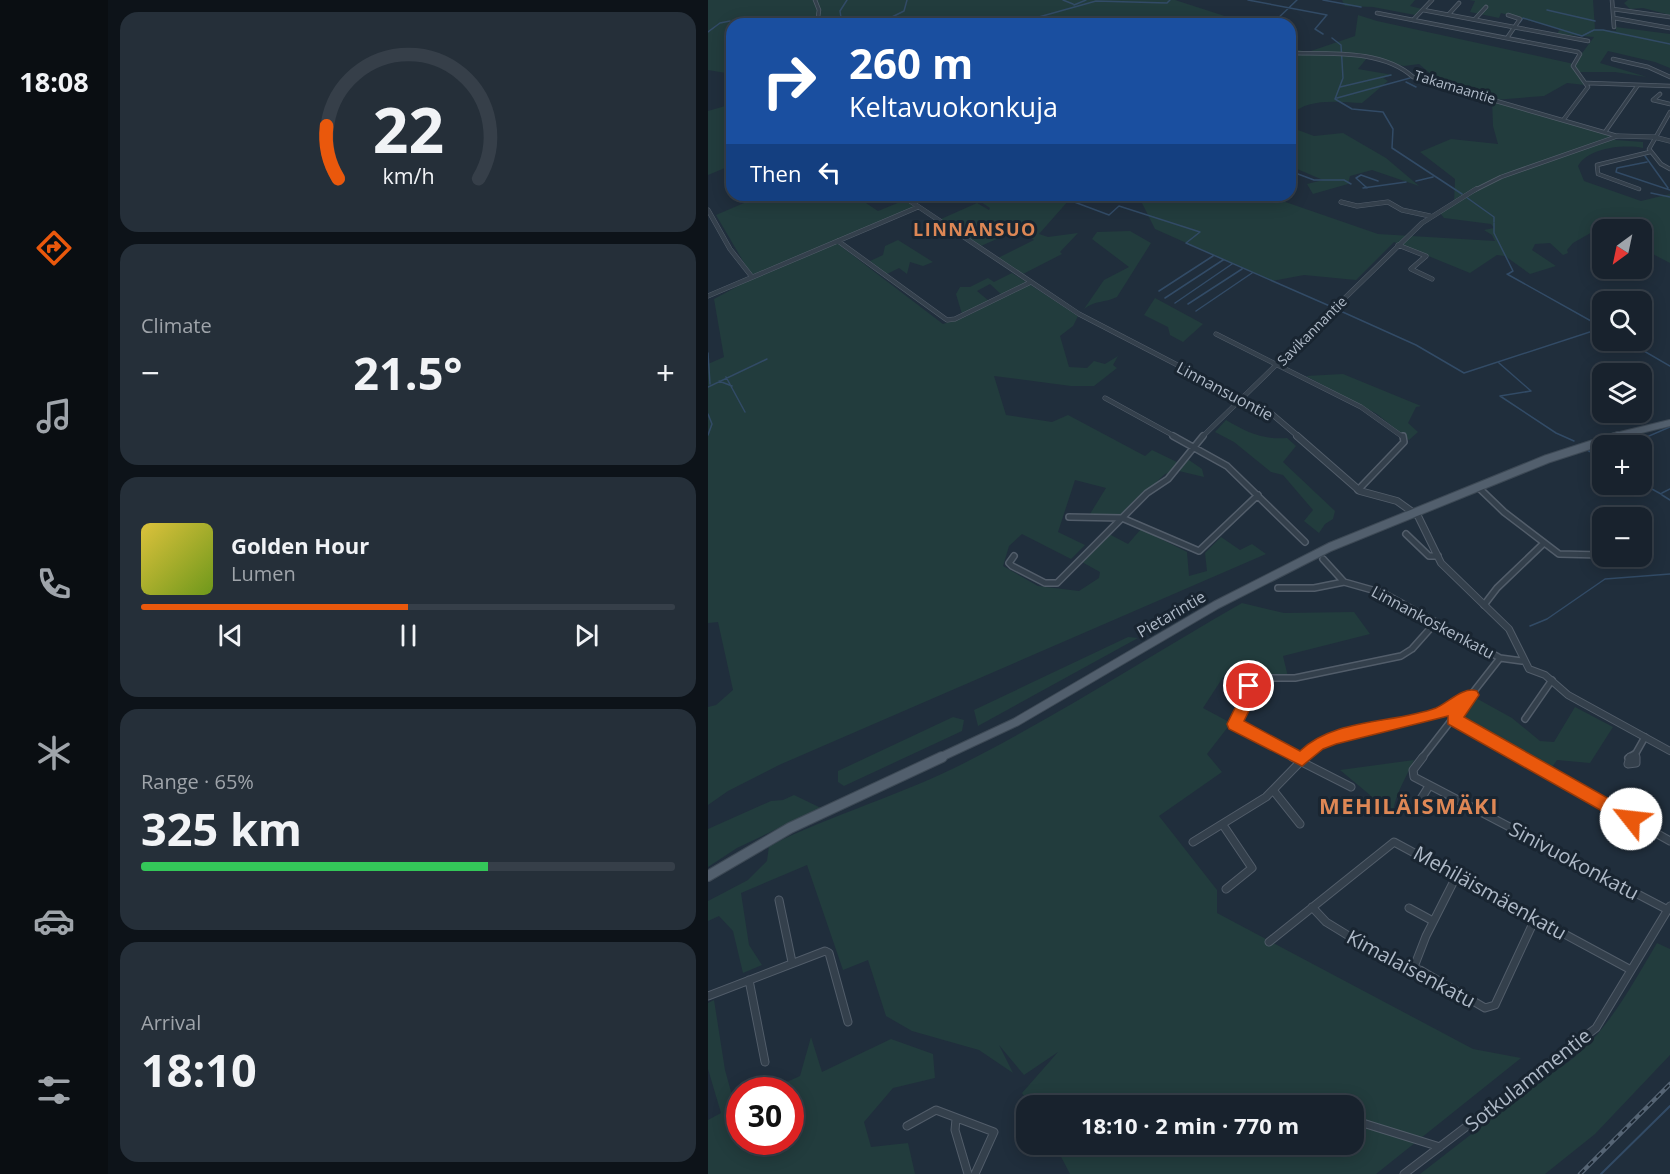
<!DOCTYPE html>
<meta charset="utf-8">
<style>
:root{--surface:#18222d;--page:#252f39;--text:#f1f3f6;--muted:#9fa4aa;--line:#363f49;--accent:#ea580c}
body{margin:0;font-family:"Open Sans",sans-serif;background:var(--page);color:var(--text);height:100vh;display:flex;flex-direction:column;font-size:22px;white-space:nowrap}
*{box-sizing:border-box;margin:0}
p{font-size:20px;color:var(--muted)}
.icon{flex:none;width:33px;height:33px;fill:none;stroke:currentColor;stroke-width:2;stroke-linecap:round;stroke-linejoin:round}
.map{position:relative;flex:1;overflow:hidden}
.sheet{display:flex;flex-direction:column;gap:12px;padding:12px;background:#0d1319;width:600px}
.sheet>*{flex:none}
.top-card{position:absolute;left:18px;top:18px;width:570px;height:183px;border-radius:18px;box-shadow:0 3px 15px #0003,0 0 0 2px var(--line);background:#1a4fa0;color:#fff;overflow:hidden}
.needle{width:39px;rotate:213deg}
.fabs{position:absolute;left:884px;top:219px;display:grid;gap:12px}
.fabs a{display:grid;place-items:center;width:60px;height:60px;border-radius:12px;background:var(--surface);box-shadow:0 3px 15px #0003,0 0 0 2px var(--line);font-size:30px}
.speed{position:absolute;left:18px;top:1077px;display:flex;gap:12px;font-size:30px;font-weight:700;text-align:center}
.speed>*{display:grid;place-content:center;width:78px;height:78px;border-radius:50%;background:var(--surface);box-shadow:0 3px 15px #0003,0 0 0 2px var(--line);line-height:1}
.speed .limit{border:9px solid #d22;background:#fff;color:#111}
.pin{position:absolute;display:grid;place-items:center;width:51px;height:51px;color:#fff;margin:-26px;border:3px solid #fff;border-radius:50%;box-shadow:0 2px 6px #0007}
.me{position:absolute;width:66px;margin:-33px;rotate:299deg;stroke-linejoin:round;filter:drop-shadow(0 0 4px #0008)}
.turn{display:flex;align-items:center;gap:21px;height:126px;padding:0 24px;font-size:27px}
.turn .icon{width:78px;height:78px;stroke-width:2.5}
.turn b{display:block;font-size:42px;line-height:51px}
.then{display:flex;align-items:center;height:57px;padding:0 24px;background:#0003;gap:12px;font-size:22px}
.big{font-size:45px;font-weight:700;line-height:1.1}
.sheet .card{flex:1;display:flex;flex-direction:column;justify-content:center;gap:9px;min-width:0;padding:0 21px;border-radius:18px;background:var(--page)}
.sheet .dial{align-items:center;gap:0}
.dial svg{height:156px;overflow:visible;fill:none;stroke:var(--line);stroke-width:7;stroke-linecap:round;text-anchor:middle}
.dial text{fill:var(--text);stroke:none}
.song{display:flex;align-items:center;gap:18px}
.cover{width:72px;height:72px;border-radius:9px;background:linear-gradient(135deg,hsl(50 70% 55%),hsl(80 70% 35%))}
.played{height:6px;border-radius:3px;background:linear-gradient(90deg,var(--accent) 50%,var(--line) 50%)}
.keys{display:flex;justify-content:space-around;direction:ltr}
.heat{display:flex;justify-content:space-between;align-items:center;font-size:33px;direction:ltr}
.charge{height:9px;border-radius:4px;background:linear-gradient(90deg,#34c759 65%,var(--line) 0)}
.trip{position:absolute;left:308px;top:1095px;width:348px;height:60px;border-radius:18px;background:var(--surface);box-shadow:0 3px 15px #0003,0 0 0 2px var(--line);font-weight:700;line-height:60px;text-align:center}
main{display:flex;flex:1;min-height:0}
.tabs{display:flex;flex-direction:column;width:108px;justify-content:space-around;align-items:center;background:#0a0e12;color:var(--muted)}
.tabs .icon{width:42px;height:42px}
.tabs .active{color:var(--accent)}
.tabs b{font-size:27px;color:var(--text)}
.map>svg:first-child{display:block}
</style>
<main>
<nav class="tabs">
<b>18:08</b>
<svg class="icon active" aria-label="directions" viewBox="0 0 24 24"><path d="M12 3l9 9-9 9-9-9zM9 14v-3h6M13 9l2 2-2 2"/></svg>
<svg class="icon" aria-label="music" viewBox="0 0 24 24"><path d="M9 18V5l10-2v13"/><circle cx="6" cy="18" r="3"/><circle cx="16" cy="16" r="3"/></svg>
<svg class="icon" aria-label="phone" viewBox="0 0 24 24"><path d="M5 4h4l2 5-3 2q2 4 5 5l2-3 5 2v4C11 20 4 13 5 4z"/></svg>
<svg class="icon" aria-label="climate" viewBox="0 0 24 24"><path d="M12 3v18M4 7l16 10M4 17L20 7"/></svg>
<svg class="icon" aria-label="car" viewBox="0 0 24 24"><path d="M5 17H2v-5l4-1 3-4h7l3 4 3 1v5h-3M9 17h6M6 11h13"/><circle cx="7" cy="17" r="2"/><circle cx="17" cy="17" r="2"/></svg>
<svg class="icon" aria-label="filters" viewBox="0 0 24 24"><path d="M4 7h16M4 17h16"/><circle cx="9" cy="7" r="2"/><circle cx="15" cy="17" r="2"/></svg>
</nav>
<section class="sheet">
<div class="card dial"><svg viewBox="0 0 100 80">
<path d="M14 69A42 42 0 1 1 86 69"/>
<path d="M14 69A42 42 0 0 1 8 42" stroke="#ea580c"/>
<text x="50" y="56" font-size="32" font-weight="700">22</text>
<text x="50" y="72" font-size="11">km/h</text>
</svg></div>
<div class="card"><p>Climate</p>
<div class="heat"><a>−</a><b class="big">21.5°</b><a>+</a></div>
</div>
<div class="card">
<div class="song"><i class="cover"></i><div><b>Golden Hour</b><p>Lumen</p></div></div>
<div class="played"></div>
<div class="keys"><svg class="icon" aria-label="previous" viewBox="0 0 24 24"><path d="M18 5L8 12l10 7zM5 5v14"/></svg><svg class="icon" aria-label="pause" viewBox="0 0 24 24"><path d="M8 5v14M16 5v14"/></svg><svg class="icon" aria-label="next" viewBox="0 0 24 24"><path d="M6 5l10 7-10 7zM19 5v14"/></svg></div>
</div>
<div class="card"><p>Range · 65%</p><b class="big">325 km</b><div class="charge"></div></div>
<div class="card"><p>Arrival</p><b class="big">18:10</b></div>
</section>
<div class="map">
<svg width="962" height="1174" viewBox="0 0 962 1174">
<rect width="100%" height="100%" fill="#202e3c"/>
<path fill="#223c3d" d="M0,0H467L526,19L521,24H24V74L0,70Z
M634,0H707L702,6L714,9L707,15L665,7L637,6Z
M761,0H885L887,29L908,31V27L962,34V68L947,62L900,51L892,63L939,77L907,72H869L877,85L859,83L836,96L786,100L895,133L908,140L935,142V148C915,144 880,148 870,166L876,181L933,201L962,194V263L933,248V230L898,229L893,227L865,243L859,250L860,253L855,255L842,243L827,244L824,250L848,266L822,274L797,256L789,255L762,273L686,242L648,280L596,275L564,281L447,229L430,195H564L563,197L670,234L787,241L784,235L776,230L786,228L783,224L736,218L732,213L746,203L747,179L712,152L743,139L790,144L785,126L784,100L716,79L724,75L711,64L696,66L659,58L650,69L685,75L675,78L680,81L654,103C631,102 599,97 582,116V48L600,52L647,36L650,15L669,21L866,64L886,37L849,34L852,29L793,13L791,18L762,12L767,1Z
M920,0H962V15L935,8L922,9L916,3Z
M24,104V147L16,150L17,168L0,175V111Z
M582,127L606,136L635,133L678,158L711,186L664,170L642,176L640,184L605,194L599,184L615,180L582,166Z
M36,195H131L139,200L157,195L152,199L170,211L197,200L206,207L126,241L235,324L255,318L296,297L282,284L269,291L281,301L254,314L248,294L252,287H262L280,278L286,282L304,273L370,316L365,326L352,336L361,367L379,368L386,361L397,364L410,356L405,365L409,368L386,386H363L286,376L298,415L344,422L360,415L437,456L444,450L473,464L478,458L494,469L496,477L471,471L457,474L413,516L382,514L398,488L367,480L350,532L377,545L363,559L314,534L301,546L295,566L330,586L371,591L391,578L392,572L374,562L401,534L420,544L433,529L479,552L481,576L499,571L497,553L513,537L532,550L544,544L558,554L71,765L20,791L0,805V707L8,705L25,690L10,622L0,623V364L16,357L6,299L45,278L8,215L36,203Z
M280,195H302L303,198L316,202L326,201L314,195H348L361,200L331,234L340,237L370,233L352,252L354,254L315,274L290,258L326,240L311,229L273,246L233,219L269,203L281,210L282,208L273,202Z
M422,231L443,243L409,297C397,303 387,300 376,309L396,280L421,267L384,239L389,232Z
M190,240L225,262L215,266L202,262L199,274L191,268L179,274L162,261L175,255L177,246Z
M447,298L495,324L475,342L462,335L460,327L436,315Z
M635,374L713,406L708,407L700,423L710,432L701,440L669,414L598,376Z
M518,420C539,432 554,440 579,438L588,446L575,462L627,511L625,519L617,524L611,533L596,521L605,510L575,475L563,472L526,442L507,432Z
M534,603L576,613L646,612L662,634L575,656L580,677L540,678L521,668L495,708L523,723L499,754L514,772L451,816L509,890V913L765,1049L813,1058L668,1174H362L347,1145L645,1144V1106L322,1105L314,1093L350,1052L316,1075L291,1045L305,1073L271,1050L204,1031L178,1016L160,960L135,970L99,865L33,893L41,945L54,965L35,973L25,931L11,916L0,921V901L40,880L59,861L61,846C128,813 200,793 266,758C357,711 445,654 534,603Z
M420,637L430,638L270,726L266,710Z
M766,697L804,718L832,741L846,742L867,707L905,727L882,763L849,760L842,770L750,719Z
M245,717L256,720L254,731L136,786L130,782V771Z
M706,760C698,778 688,792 685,812L671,811L662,795L632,770Z
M86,795L113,808L29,848L0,867V829L63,801L75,800Z
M949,943L962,949V1055L887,1134L837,1174H712L837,1077C891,1049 919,993 949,943Z
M6,1000L17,1070L27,1106L31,1104L32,1142H82V1090H61L92,1076L103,1037L114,1072L183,1039L225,1054L227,1078L185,1088L156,1122L163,1147L200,1143L207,1174H0V1120L13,1113L0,1069V1003Z"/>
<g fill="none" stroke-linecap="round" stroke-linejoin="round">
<path stroke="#324b66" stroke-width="1.5" d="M355,0L365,4
M540,0L619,15
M615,0L653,7
M366,5L378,0
M839,10L887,21
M313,22L388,1L459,3L462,0
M812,22L815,18L874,36L886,30H895L962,44
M126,24L132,22
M134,24L132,11L139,0
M176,24L178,20L196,11L199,0
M564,24L589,0
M0,32L12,23L22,21
M615,34L607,29L618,16
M624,38L633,45L635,78L627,99
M698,82L708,87
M632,87L683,75
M629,98L702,78
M627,99L644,109L675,112L685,129L684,148L754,194
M937,156L960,188
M939,162L909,168L908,172L962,190
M582,171L606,180H636L643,184
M708,181L725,177
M655,188L698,182
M659,188L648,178L653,175L670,181
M943,193L962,197
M758,197L786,217V222
M361,200L401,215L411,206L492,232L478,243L624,307
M786,223V233L805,271L800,274
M799,274L892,326
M451,291L505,256
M457,298L515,260
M467,303L524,264
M480,304L534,269
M628,309L708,345L756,373L894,328
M488,311L544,273
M917,340L962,366
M0,353L2,384
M791,363L823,391L792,396L848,433L866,441
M18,377L37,412
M11,381L24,386
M0,387L59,359
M0,414L4,424L0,435
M918,446L962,427
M879,450L894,458
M933,483L953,494
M954,493L962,489
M954,495L962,500
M822,626L839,619L897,579L962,574"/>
<path stroke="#324b66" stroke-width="2" d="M893,1174L962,1106"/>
<g stroke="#525d6a" stroke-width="4.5">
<path id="minor-far3" d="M107,0L111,10L109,24
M904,0L906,27
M905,9L962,17
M715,10L880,41
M669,13L870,52L872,54L865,66L880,87L856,119
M741,14L751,3
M906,18L962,28
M767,19L778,7
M705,20L724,0
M799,38L812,19L800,15
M582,53C621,54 674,49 705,77L909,136
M905,59L940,67L962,77
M879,83L962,86
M945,100L962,104
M945,100L952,94
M962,112L941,149L953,164L962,169
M897,132L930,85
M931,189L890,174L889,165L942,152
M765,191L793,177L910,136"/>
</g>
<g stroke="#525d6a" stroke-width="5">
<path id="minor-far2" d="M193,195L371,314L535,399
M633,202L649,206L680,202L694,210L722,216
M0,210L22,249L44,277
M130,241L239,320L247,319L323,282
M690,245L718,256L703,269L724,279
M0,296L210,207
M508,334L653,407L695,437
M397,398L468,437
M494,437L714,223L768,189"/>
</g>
<g stroke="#525d6a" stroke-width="8">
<path id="minor-far1" d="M465,436L519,466L597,542
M770,487L796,512L851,554L894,555
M650,490L696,442L695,436
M361,517L414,518L491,551L550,495
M698,534L721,556H730
M306,556L301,563L304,566L337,583H349L439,493L460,479L495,436
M615,559L636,582L675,593L792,658L814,661
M570,588H606L636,582
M776,605L789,588L836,543
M746,719L815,758
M817,719L844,680
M928,753V758
M928,753L937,737
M587,758L529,728L526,720L539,698L542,683L547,678H587L693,656L704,649L728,622
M595,758L609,744L742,709L763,695L792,658
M714,758L763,695
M920,758L928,753"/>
</g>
<g stroke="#525d6a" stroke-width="9">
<path id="minor" d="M584,757L643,787
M715,757L705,770L706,777L960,910
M812,757L962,841
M922,757L920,764L928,763V757
M565,790L592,824
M711,802L721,786
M515,825L544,868L518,889
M485,842L558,797L597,757
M71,900L84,962
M604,907L618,922L685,963L712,970L777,1008L787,1005L827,919
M701,908L725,921
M561,942L686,842L923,970
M706,967L718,936L749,875
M41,980L57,1062
M0,996L117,951L121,953L140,1022
M248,1119L247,1130L260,1174
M645,1120L732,1147
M199,1126L228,1110L286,1132L267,1174
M696,1174L888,1028L962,906"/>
</g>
<g stroke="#525d6a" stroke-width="5">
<path id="tertiary-far2" d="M910,136L946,137L962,141"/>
</g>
<g stroke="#525d6a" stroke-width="6">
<path id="tertiary-far1" d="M535,399L564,414L591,437"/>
</g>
<g stroke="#525d6a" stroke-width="8">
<path id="tertiary" d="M589,436L652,491L689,501L710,516L733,563L801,629L821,669L837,675L860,695L962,751"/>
</g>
<g stroke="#3d4955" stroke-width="8">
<path id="primary-far2" d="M904,437L962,423"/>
</g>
<g stroke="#3d4955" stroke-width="10">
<path id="primary-far1" d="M231,758L308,722L508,605L622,547L839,459L910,436"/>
</g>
<g stroke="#3d4955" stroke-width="12">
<path id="primary" d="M0,876L82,828L234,757"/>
</g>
<use href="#minor-far3" stroke="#34404c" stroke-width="3"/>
<use href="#minor-far2" stroke="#34404c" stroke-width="4"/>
<use href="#minor-far1" stroke="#34404c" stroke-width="5"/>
<use href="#minor" stroke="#34404c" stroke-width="7"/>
<use href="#tertiary-far2" stroke="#34404c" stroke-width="4"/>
<use href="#tertiary-far1" stroke="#34404c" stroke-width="4.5"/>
<use href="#tertiary" stroke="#34404c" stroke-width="6"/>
<use href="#primary-far2" stroke="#525f6d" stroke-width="6"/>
<use href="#primary-far1" stroke="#525f6d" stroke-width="8"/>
<use href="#primary" stroke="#525f6d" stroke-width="10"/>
<g stroke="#556474" stroke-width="4.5">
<path id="rail" d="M872,1174L962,1084"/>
</g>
<use href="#rail" stroke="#192531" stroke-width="2" stroke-dasharray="6" stroke-linecap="butt"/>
</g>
<path fill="#ea580c" stroke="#983908" stroke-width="1.5" d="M541,680L548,686L547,698L536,721L592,751C627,718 684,724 728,708C740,703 755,686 769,691L771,695L756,717L928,814L931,819L928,824L923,826L917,824L740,724V716L628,744L615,749L594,766L521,729L519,724L532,698L533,686Z"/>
<g text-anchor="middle" stroke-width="6" stroke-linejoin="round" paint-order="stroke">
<g font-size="14" fill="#afbac8" stroke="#192531">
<text transform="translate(747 87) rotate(17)" y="5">Takamaantie</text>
<text transform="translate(604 331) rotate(-45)" y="5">Savikannantie</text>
</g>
<g font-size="16" fill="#afbac8" stroke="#192531">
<text transform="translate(517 391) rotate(28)" y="6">Linnansuontie</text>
<text transform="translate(463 614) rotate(-30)" y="6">Pietarintie</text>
<text transform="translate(725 622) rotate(28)" y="6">Linnankoskenkatu</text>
</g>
<g font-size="18" font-weight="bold" letter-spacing="1.5" fill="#de8755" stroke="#192531">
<text x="267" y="236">LINNANSUO</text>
</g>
<g font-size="20" fill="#afbac8" stroke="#192531">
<text transform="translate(866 861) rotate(28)" y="7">Sinivuokonkatu</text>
<text transform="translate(782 893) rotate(29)" y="7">Mehiläismäenkatu</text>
<text transform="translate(703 969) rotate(28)" y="7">Kimalaisenkatu</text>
<text transform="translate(820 1080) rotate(-38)" y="7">Sotkulammentie</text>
</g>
<g font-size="22" font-weight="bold" letter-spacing="1.5" fill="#de8755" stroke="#192531">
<text x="701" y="814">MEHILÄISMÄKI</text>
</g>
</g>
</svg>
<div class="fabs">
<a><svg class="needle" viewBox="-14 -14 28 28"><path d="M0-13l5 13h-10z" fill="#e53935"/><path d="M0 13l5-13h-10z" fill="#9fa4aa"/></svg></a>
<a><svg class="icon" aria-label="search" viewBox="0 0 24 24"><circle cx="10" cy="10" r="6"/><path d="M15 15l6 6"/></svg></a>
<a><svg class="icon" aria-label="layers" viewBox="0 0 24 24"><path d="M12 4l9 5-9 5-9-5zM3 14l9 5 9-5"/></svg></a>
<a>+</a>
<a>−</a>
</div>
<div class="speed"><div class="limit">30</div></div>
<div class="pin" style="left:541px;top:686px;background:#d93025"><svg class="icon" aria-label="arrive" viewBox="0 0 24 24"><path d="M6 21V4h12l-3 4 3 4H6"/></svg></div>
<svg class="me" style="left:923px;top:819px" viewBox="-20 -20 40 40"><circle r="19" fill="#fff"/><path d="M0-13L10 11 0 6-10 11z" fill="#ea580c"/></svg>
<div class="trip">18:10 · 2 min · 770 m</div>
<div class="top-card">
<div class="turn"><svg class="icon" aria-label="right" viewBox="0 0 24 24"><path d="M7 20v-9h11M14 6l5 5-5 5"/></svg><div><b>260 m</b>Keltavuokonkuja</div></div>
<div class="then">Then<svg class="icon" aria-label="left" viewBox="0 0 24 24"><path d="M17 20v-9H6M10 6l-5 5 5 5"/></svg></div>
</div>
</div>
</main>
